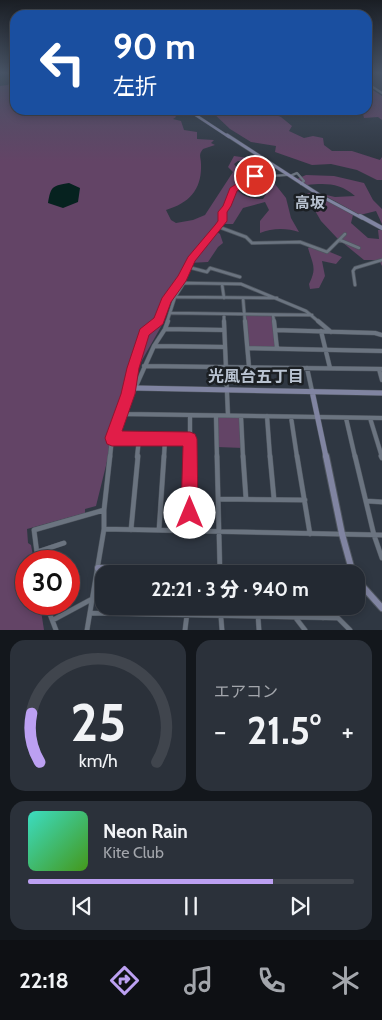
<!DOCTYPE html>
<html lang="ja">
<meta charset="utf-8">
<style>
:root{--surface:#232932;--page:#2b313a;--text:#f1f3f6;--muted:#a3a6ac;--line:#40454d;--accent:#bca0f2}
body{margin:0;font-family:Cabin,"Noto Sans JP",sans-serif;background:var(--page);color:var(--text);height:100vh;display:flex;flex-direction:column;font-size:19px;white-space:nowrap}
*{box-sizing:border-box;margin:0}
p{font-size:16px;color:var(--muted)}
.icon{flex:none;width:28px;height:28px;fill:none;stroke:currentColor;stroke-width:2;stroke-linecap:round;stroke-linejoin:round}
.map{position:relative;height:630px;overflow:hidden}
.panel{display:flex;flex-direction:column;gap:10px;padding:10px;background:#13171c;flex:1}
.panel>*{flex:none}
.guide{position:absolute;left:10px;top:10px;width:362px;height:105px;border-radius:15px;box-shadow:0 2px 8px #0003,0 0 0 1px var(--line);background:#1a4fa0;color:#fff;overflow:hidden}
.speed{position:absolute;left:15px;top:550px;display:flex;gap:10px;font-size:25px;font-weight:700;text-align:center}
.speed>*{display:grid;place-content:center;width:65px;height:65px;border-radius:50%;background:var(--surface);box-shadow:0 2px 8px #0003,0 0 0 1px var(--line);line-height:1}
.speed .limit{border:8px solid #d22;background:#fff;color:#111}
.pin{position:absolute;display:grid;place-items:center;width:42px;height:42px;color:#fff;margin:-21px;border:2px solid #fff;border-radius:50%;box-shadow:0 1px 5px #0007}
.me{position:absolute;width:55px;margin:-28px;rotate:0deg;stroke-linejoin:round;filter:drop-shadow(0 0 4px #0008)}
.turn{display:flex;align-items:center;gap:18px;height:105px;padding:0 20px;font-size:22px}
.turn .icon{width:65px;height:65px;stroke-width:2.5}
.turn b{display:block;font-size:35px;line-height:42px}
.big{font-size:38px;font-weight:800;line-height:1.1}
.panel .widget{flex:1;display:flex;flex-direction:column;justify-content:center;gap:8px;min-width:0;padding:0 18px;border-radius:15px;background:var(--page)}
.panel .dial{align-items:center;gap:0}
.dial svg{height:130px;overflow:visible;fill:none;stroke:var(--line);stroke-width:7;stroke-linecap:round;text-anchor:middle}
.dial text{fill:var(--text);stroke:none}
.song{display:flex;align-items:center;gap:15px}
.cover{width:60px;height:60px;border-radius:8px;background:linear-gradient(135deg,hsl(170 70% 55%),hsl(100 70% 35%))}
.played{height:5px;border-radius:2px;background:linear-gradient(90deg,var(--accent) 75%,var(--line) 75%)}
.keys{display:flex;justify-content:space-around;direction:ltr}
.heat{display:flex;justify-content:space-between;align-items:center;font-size:28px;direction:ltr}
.panel .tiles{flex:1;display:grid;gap:10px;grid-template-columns:1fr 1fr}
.widget:last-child{grid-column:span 2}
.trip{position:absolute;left:95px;top:565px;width:270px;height:50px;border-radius:15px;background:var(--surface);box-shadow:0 2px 8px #0003,0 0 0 1px var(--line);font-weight:800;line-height:50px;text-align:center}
.tabs{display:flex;height:80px;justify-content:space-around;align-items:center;background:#0e1014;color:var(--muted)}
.tabs .icon{width:35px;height:35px}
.tabs .active{color:var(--accent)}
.tabs b{font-size:22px;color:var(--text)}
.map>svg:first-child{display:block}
</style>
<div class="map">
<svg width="382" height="630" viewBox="0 0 382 630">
<rect width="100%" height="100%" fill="#2f3742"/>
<path fill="#634466" d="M15,78V110H172L176,117L173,119L181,121L184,130L197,132V139L214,140L211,143L215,145L203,149C198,155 201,157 201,164C202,189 190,203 166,210L171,220L176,223L193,220L205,215L233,172L228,167L234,156L248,158L247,161H238L234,164C241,172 240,177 235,186C240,197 252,199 263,199L270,187L271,179L286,198L291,218L299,232C287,228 272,228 260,233V221L269,210L265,202L243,208L233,224H217L214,230L220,234L223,243L218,247L208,262L189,263L181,276L162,325L141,362L119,413L96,506L85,509V513L27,529L28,543L31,545L34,561H26V604H40L44,630H0V86L8,85Z
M368,87L382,96V120L378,117L364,118L362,110H368Z
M210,110H245L255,112L263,110L281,117L292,126L289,131L304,138L313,136L323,138L324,145L332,151H352L380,160L382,157V180H377L357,170L331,164L312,165L275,152L276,146L251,142L230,129Z
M306,175L334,176L364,183L373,200L382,209V224L376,211L360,215L322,194L335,197L355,196C340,183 326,183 307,185L297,179Z
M308,193H314L353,215L351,223L368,238L379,239L378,230H382V266L379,260H364L337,238L321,221L306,195Z
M313,245L342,257L336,264L322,261L325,276L319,288L310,289L309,284C317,268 313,265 308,248Z
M245,314L273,315L277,349L248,348Z
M216,416H241L243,448L217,447Z"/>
<path fill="#06221f" d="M69,183L80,188L78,202L63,208L48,203C51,186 52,186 69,183Z"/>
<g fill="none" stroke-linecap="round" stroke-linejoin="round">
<g stroke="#4f565f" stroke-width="2.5">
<path id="street-far3" d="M368,84L382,93
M290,176L297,173L304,181L301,184
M222,218V212L227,206L233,190L264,171L270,176L287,175"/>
</g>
<g stroke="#4f565f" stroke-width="4">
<path id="street-far2" d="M219,227L246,237L252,243L300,242L327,252L345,234
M340,240L359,248
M188,267L207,272L210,268L240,277
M222,284L224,298
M355,285L353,271L355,268L382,260
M176,297L277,298
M243,298L245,322
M171,313L312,315
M224,314V322
M273,315L274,322
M158,322L166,301L182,278L191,259L219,227L222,216
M167,322L175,297L184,283L241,284L306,311L319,322"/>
</g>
<g stroke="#4f565f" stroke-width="5">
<path id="street-far1" d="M224,321L228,416
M245,321L249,367
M274,321L277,349
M318,321L331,332
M165,329L224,330
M275,330L375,333L382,335
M321,331L330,368
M154,346L225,347
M248,348L382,351
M144,366L382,369
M307,368L312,391
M379,369L382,380
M125,414L382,418
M216,416L217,457
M241,416L243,457
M267,416L270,457
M291,417L297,457
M346,418L355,457
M370,418L382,457
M115,433L154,346L165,329L168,321
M112,438L190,439
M110,457L112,438L128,394L133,368L144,333L159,321
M137,457L139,439
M164,457L165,439
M190,457V415"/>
</g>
<g stroke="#4f565f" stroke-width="5.5">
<path id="street" d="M217,456L220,572
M243,456L246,499
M270,456L274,499
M297,456L310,534
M355,456L374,535L382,558
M381,456L382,458
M219,499L305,500
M367,501L382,502
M104,529L382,535
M131,530L138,456
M159,530L164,456
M189,531L190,456
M37,552L64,543
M38,561L34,530L104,510
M46,604L56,630
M220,606L222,630
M321,606L323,618
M91,613L338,618L350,630
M258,616L259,630
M295,617L305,630
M53,620L92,599
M87,630L104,529V510L110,456
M185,630L187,614"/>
</g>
<g stroke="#4f565f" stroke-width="3">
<path id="secondary-far4" d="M188,110L229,137"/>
</g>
<g stroke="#4f565f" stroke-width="4">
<path id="secondary-far3" d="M227,135L321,196L362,218"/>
</g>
<g stroke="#4f565f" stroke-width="5">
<path id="secondary-far2" d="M360,216L382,228"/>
</g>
<g stroke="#4f565f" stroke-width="6">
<path id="secondary-far1" d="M135,388L382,393
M312,391L326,457"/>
</g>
<g stroke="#4f565f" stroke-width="8">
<path id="secondary" d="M326,456L342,534L353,574
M98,568L296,574
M356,579L382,608"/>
</g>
<use href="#street-far3" stroke="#6b7480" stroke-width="2"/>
<use href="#street-far2" stroke="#6b7480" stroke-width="2.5"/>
<use href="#street-far1" stroke="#6b7480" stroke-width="4"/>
<use href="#street" stroke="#6b7480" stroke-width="4.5"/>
<use href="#secondary-far4" stroke="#8084a1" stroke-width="2.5"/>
<use href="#secondary-far3" stroke="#8084a1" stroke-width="3"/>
<use href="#secondary-far2" stroke="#8084a1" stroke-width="4"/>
<use href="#secondary-far1" stroke="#8084a1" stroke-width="5"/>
<use href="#secondary" stroke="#8084a1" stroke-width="6"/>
</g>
<linearGradient id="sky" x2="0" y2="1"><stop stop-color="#1a1e24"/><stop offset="0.45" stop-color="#475365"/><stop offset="1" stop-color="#475365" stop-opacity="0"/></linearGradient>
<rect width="382" height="161" fill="url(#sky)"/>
<path fill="#e11d48" stroke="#92132f" d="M252,174L259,176L237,191L231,206L227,212V221L195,261L186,281L171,302L163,324L149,335L139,368L135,394L122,431L190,432L195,434L197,439L198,513L195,518L190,521L184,518L181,513L183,446H112L107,444L105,438L121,394L127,368L140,329L154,318L162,298L178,276L188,257L215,225L218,221V212L223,206L230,188Z"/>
<g text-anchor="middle" stroke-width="5" stroke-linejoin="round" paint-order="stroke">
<g font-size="15" font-weight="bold" fill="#b9c3d1" stroke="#1b1f23">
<text x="310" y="208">高坂</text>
</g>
<g font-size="16" font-weight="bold" fill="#b9c3d1" stroke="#1b1f23">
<text x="256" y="382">光風台五丁目</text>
</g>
</g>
</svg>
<div class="speed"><div class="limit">30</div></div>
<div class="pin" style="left:255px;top:176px;background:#d93025"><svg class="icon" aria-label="arrive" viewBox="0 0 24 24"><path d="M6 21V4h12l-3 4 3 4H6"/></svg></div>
<svg class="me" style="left:190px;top:513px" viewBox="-20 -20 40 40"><circle r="19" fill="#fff"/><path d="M0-13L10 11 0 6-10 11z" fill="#e11d48"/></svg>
<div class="trip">22:21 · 3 分 · 940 m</div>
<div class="guide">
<div class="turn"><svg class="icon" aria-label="left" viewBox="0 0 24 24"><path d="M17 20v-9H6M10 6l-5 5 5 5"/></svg><div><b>90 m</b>左折</div></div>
</div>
</div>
<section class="panel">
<div class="tiles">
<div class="widget dial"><svg viewBox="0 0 100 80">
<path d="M14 69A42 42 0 1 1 86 69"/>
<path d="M14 69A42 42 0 0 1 9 39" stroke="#bca0f2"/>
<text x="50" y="56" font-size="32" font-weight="700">25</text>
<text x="50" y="72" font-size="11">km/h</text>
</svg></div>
<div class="widget"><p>エアコン</p>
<div class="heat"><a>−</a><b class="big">21.5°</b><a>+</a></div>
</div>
<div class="widget">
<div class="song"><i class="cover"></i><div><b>Neon Rain</b><p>Kite Club</p></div></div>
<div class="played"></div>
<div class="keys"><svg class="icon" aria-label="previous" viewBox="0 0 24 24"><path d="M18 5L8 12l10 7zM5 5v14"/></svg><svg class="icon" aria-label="pause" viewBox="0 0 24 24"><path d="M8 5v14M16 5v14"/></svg><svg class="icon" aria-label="next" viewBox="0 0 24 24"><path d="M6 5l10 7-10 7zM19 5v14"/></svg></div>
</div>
</div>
</section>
<nav class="tabs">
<b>22:18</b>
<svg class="icon active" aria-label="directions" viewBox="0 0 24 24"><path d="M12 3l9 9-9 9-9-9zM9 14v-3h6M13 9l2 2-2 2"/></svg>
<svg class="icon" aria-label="music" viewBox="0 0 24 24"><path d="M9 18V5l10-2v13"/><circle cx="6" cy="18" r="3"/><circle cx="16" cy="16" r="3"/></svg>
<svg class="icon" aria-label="phone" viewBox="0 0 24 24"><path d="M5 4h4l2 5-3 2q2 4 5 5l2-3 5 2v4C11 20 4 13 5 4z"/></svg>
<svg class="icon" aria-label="climate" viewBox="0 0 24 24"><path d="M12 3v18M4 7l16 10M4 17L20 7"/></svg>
</nav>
